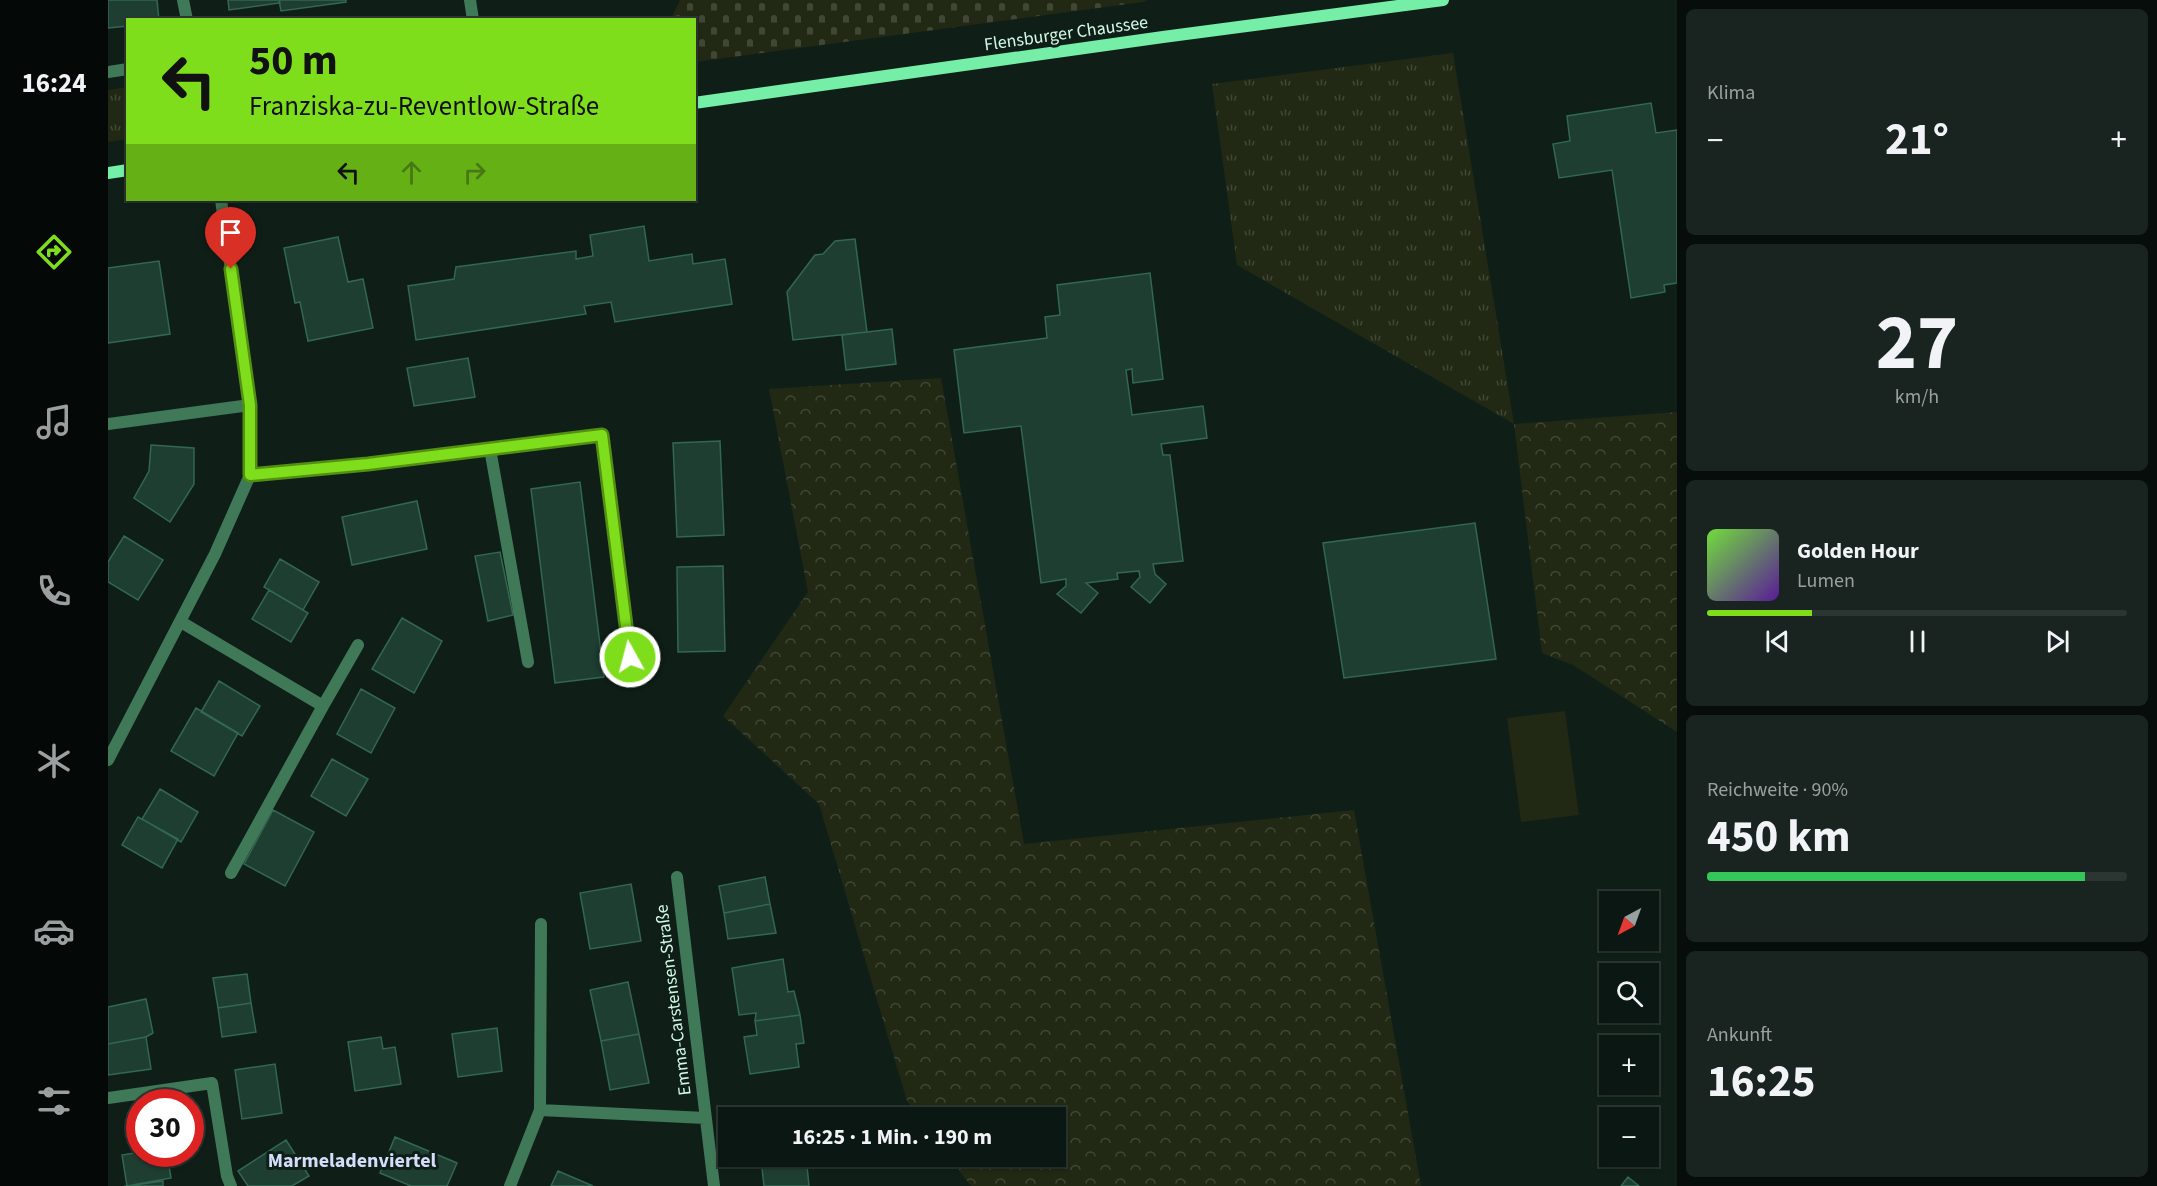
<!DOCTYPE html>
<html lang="de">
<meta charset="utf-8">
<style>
:root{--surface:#0b1712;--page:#192420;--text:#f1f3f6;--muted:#9a9f9f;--line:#2b3632;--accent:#7fde1b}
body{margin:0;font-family:"Source Sans 3",sans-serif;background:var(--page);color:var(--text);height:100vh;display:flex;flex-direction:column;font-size:22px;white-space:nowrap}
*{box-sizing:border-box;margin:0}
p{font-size:20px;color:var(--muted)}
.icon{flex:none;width:33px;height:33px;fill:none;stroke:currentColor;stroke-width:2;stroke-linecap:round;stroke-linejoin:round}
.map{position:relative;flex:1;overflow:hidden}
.sheet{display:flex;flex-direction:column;gap:9px;padding:9px;background:#060d0a;width:480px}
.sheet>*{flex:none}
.hud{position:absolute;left:18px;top:18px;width:570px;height:183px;border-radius:0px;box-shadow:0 2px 4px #0004,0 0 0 2px var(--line);background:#7fde1b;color:#111;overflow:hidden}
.needle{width:39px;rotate:221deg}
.fabs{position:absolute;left:1491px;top:891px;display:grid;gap:12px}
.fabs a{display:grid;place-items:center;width:60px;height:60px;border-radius:0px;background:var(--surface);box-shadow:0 2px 4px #0004,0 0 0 2px var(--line);font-size:30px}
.speed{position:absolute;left:18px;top:1089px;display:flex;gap:12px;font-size:30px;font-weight:700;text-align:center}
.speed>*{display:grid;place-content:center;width:78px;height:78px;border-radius:50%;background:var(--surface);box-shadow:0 2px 4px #0004,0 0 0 2px var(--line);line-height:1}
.speed .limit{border:9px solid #d22;background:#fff;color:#111}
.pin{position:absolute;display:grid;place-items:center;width:51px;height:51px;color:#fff;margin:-62px -26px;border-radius:50% 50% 50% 0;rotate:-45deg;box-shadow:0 0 6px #0007}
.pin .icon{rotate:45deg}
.me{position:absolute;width:66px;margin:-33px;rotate:353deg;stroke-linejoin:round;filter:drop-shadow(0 0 4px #0008)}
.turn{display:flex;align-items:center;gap:21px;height:126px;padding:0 24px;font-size:27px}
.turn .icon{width:78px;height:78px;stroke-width:2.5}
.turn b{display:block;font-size:42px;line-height:51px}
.lanes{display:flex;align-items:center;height:57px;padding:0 24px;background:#0003;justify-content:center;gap:30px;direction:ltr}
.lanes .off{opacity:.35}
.big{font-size:45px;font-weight:700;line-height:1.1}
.sheet .card{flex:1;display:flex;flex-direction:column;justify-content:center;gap:9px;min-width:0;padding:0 21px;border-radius:9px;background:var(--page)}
.sheet .dial{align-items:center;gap:0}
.dial b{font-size:78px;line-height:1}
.song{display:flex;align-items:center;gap:18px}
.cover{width:72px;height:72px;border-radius:9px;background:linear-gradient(135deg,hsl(100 70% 55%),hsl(270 70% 35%))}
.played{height:6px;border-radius:3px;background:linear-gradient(90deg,var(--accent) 25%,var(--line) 25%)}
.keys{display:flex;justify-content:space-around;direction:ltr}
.heat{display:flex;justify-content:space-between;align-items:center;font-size:33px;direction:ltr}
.charge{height:9px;border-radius:4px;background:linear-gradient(90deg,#34c759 90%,var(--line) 0)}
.trip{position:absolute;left:610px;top:1107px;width:348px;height:60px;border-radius:0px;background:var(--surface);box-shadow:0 2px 4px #0004,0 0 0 2px var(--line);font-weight:700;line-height:60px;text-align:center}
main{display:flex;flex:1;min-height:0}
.tabs{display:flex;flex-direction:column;width:108px;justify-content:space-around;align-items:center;background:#040907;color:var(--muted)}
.tabs .icon{width:42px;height:42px}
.tabs .current{color:var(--accent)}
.tabs b{font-size:27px;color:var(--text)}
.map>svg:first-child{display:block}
</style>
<main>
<nav class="tabs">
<b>16:24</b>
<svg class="icon current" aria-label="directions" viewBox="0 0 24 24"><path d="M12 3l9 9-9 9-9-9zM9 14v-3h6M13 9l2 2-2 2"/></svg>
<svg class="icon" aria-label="music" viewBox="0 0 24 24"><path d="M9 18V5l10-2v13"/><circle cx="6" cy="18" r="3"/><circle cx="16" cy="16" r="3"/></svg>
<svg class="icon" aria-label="phone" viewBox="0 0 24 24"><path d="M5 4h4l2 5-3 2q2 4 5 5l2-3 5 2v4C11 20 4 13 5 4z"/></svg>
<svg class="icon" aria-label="climate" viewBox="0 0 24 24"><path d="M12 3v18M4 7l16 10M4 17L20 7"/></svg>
<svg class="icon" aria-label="car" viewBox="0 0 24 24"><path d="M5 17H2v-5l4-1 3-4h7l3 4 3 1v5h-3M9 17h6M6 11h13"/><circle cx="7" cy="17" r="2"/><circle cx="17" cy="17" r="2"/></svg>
<svg class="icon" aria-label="filters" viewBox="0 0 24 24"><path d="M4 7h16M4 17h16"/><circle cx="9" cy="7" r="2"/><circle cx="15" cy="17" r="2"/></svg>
</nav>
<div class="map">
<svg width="1569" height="1186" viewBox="0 0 1569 1186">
<defs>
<pattern id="grass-tufts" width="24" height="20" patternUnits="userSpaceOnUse" patternTransform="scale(1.5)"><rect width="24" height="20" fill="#212813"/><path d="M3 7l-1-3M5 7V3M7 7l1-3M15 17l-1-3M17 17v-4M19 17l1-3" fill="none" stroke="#404835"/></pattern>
<pattern id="cemetery-stones" width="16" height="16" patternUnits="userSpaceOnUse" patternTransform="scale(1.5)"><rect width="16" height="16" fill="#212813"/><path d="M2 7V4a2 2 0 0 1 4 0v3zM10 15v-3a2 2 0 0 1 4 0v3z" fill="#404835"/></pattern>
<pattern id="park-crowns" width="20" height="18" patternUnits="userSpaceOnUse" patternTransform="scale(1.5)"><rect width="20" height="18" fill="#212813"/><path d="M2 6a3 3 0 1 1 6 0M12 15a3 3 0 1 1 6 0" fill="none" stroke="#404835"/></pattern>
</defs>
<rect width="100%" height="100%" fill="#0f1f18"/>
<path fill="url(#grass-tufts)" d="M1345,53L1406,424L1129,265L1104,84Z
M19,87V139L0,142V90Z"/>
<path fill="url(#cemetery-stones)" d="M572,0H1040L1035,2L587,62L586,20L563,19Z"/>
<path fill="url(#park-crowns)" d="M833,378L916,844L1246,810L1313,1186H863L841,1157L948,1156V1118L811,1117L799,1101L711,804L615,716L700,592L661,389Z
M1569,412V732L1465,665L1434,653L1406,424Z"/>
<path fill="#212813" d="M1457,711L1471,815L1413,822L1399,718Z"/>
<path fill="#1e3e31" stroke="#326751" stroke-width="1.5" d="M0,0H49L51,20H20V26L0,28Z
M120,0H171L172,3L121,10Z
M171,0H238V2L173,11Z
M1543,103L1548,133L1569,130V283L1556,285L1557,292L1523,298L1504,170L1451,178L1445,144L1462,141L1459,116Z
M536,226L541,261L584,254L585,264L617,259L624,304L507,322L503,302L476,306L478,314L308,340L300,286L346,279L348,267L468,251V259L485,256L482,235Z
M230,237L240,282L255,279L265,328L200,341L192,302L187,303L176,248Z
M747,239L759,332L685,340L679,292L707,255L715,254L727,241Z
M51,261L62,334L0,343V268Z
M1042,273L1055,379L1025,383L1024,369L1018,370L1024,415L1095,406L1099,438L1053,444L1055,455H1062L1075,561L1045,564L1047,574L1058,584L1042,603L1023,587L1032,577L1031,571L1009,573L1010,579L978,583L990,593L973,613L949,594L958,586V579L933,583L913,426L856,433L846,350L939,338L937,317L952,315L949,285Z
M784,329L788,364L738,370L734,335Z
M360,358L367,397L306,406L299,368Z
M612,441L616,535L569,537L565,443Z
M43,445L86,448V484L62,522L26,498L41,471Z
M472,482L496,677L447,683L423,489Z
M309,501L319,549L244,565L234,517Z
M1367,523L1388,659L1236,678L1215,543Z
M16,536L55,560L30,600L0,582V562Z
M392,552L405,615L380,621L367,556Z
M172,559L211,582L195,610L156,587Z
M615,566L617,651L570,652L569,567Z
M161,590L200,613L183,642L144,619Z
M294,618L334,641L306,693L264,669Z
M111,681L152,706L134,736L93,712Z
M253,689L287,708L263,753L229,734Z
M88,708L130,733L106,776L63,751Z
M224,759L260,779L238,816L203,796Z
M52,789L90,812L73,842L34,819Z
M165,810L206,832L177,886L136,864Z
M30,817L70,839L54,868L14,845Z
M657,877L662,904L616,913L611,886Z
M523,884L533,941L482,949L472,893Z
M662,904L668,933L620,939L616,913Z
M675,959L680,992L686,991L692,1015L647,1021L648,1013L631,1015L624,968Z
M139,974L143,1003L110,1008L105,978Z
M520,982L531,1034L493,1041L482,990Z
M38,999L45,1033L38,1037L0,1044V1007Z
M143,1003L148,1032L114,1037L110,1008Z
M692,1015L696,1043L688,1044L691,1067L642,1074L636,1037L649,1035L647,1021Z
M389,1028L394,1071L350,1077L344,1034Z
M531,1034L541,1083L502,1090L493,1041Z
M38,1037L43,1069L0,1075V1044Z
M273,1037L275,1049L287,1047L293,1084L247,1091L240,1042Z
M167,1064L174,1113L134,1119L127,1070Z
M692,1110L693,1118H652Z
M287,1137L349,1163L339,1186H303L272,1173Z
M178,1140L201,1176L184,1186H140L130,1171Z
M32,1152L59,1154L63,1178L19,1186L14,1155Z
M652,1156H679L653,1160Z
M679,1156H698L701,1186H656L653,1160Z
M450,1171L485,1186H443Z
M1520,1177L1531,1186H1513Z
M55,1181V1186H16H19Z"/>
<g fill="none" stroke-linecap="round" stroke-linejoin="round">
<path stroke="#407958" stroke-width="12" d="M382,449L420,662
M73,622L215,706L123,873
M215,706L250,645"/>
<path stroke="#407958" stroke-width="12" d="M75,0L79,20
M362,0L365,20
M0,72L20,69
M0,424L142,405
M142,475L260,464L494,435L522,657
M0,760L107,554L142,475V405L113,200
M569,877L606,1186
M433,924L432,1110L597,1118
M0,1098L104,1083L119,1176L123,1186
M402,1186L432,1110"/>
<path stroke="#75eea7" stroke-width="12" d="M586,103L1055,37L1335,0
M0,173L20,170"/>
</g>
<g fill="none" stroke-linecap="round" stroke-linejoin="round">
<g stroke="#539012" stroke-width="15">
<path id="route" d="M123,269L142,405V475L260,464L494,435L522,657"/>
</g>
<use href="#route" stroke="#7fde1b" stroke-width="10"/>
</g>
<g text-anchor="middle" stroke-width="6" stroke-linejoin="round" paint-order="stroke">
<g font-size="18" fill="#d3fae6" stroke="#0f1f18">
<text transform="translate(958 33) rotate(-8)" y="6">Flensburger Chaussee</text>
<text transform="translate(565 1000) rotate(-97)" y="6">Emma-Carstensen-Straße</text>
</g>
<g font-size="20" font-weight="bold" fill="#d4defa" stroke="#0f1f18">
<text x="244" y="1167">Marmeladenviertel</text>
</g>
</g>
</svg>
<div class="fabs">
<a><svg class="needle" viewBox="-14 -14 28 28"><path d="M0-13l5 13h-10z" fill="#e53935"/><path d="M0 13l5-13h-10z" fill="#9a9f9f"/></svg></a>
<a><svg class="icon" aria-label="search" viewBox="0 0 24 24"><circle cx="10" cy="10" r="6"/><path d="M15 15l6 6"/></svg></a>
<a>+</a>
<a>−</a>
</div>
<div class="speed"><div class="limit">30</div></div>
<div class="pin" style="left:123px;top:269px;background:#d93025"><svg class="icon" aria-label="arrive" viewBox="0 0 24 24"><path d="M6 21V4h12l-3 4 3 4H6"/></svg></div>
<svg class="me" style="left:522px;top:657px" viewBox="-20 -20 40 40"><circle r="17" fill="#7fde1b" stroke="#fff" stroke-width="3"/><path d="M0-11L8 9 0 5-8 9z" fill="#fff"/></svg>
<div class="trip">16:25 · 1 Min. · 190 m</div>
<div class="hud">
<div class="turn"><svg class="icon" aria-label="left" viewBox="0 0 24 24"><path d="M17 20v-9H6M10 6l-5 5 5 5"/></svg><div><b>50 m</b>Franziska-zu-Reventlow-Straße</div></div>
<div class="lanes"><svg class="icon" aria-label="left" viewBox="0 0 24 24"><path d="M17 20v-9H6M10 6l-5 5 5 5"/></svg><svg class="icon off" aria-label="ahead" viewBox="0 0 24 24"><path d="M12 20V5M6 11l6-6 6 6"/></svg><svg class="icon off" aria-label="right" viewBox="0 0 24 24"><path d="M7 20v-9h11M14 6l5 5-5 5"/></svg></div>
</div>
</div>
<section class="sheet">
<div class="card"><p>Klima</p>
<div class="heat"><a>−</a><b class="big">21°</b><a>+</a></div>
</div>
<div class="card dial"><b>27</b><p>km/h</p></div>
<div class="card">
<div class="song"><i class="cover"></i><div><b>Golden Hour</b><p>Lumen</p></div></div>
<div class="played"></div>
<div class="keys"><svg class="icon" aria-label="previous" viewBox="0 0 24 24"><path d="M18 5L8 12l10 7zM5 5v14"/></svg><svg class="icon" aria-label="pause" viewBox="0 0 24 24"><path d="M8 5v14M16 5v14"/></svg><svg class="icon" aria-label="next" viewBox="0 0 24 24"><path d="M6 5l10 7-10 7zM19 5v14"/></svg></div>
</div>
<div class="card"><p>Reichweite · 90%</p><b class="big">450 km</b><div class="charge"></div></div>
<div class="card"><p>Ankunft</p><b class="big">16:25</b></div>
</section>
</main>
